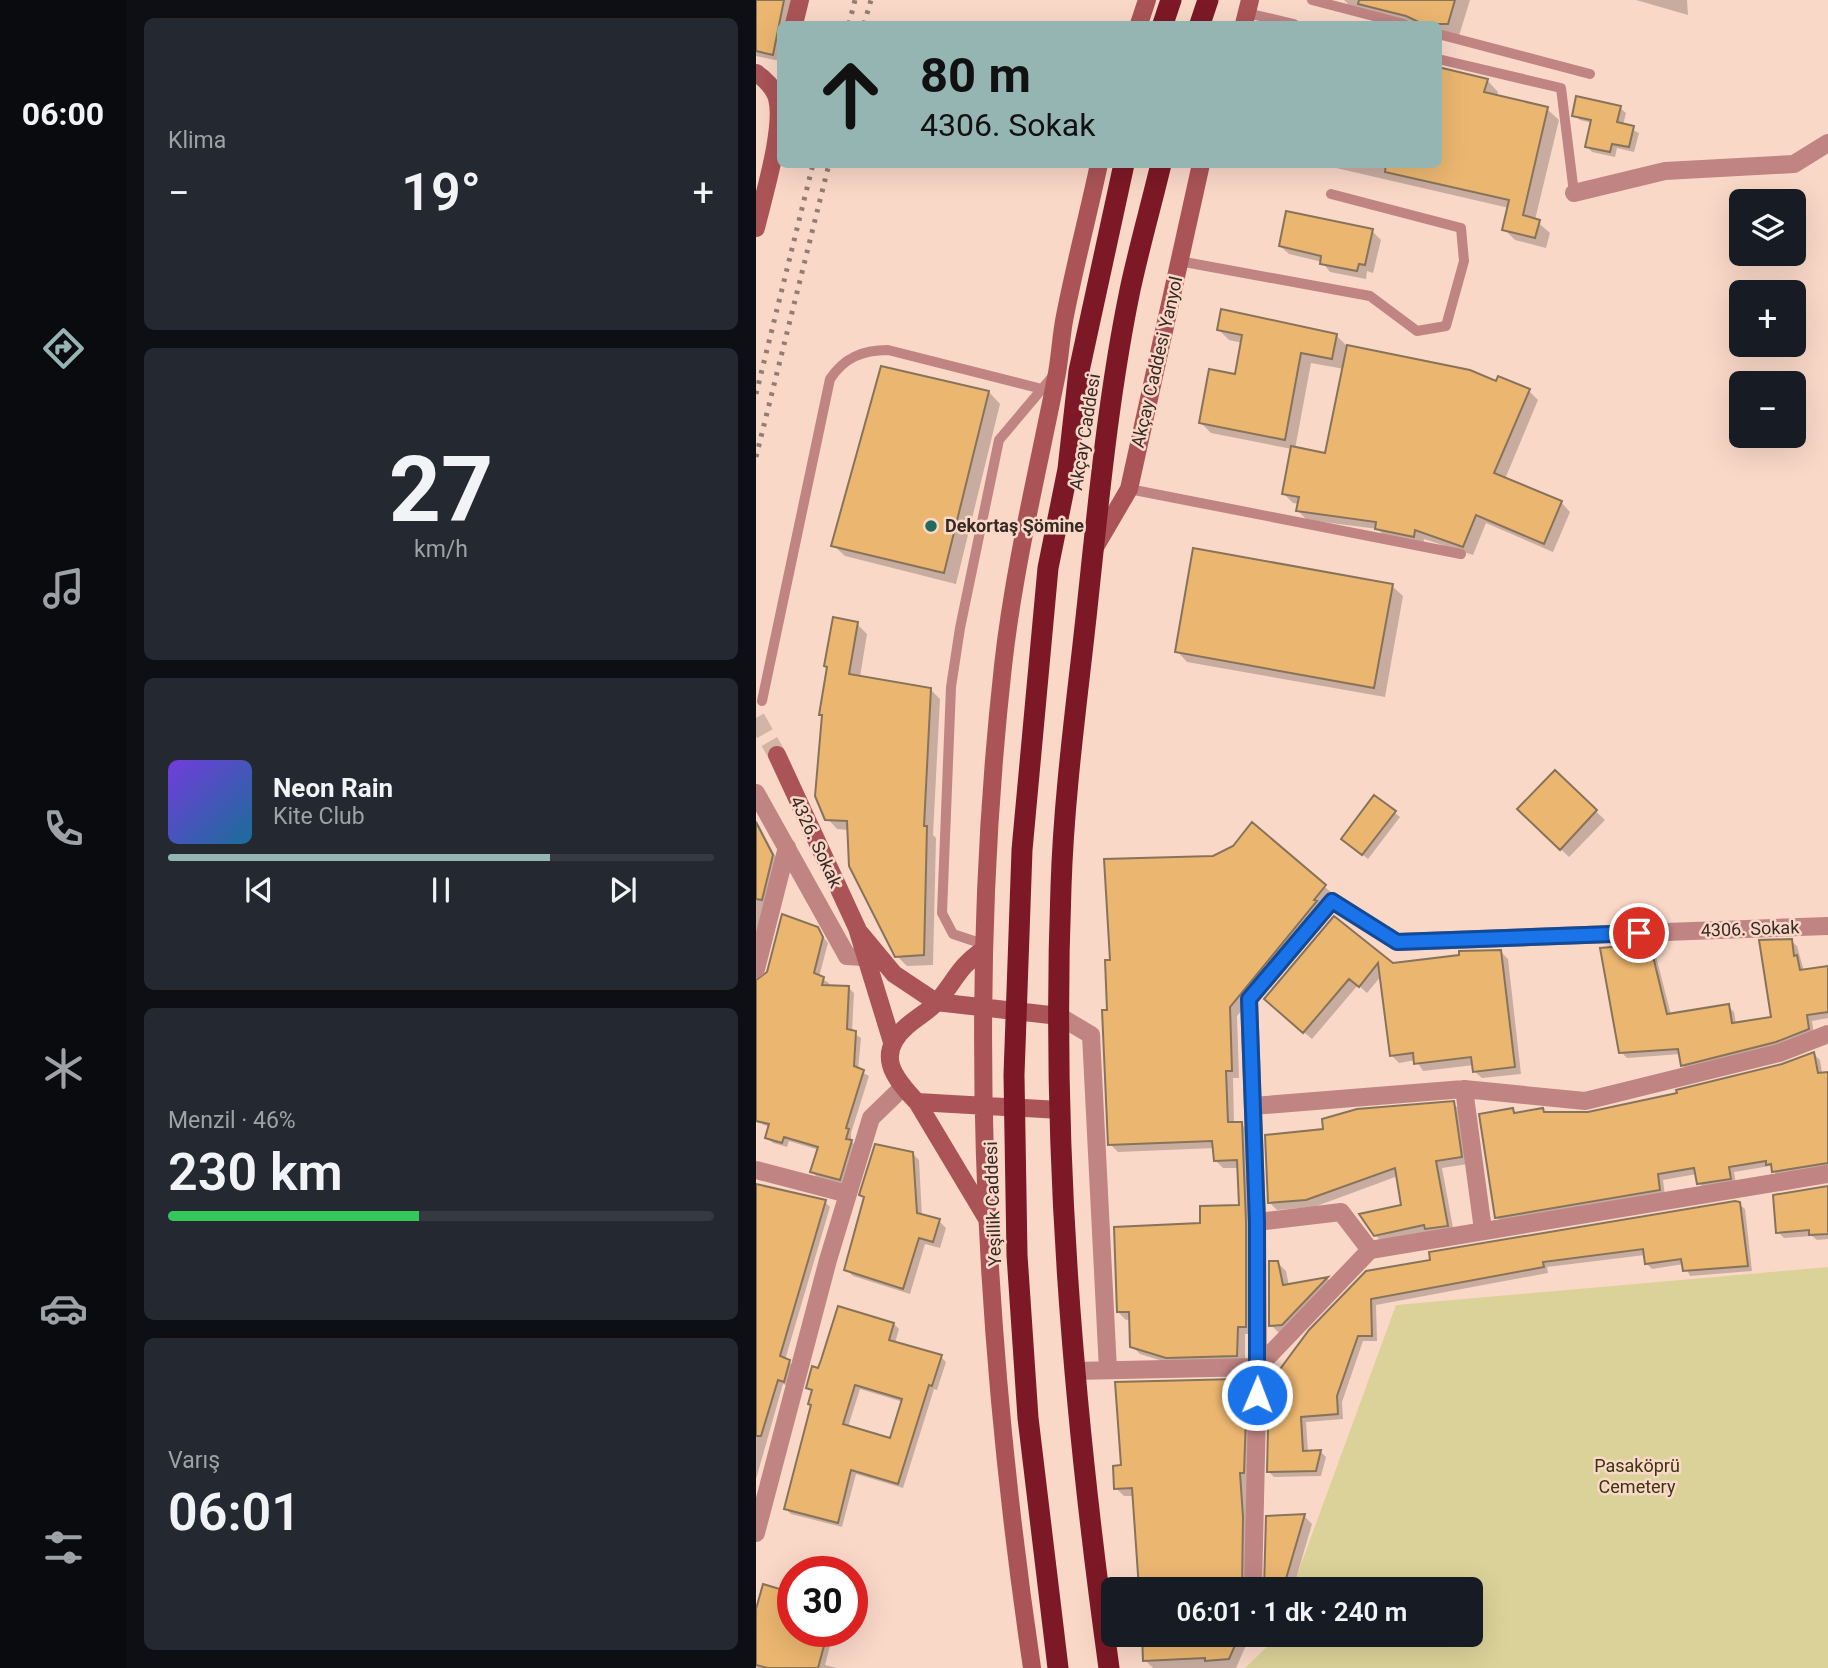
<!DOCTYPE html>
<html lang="tr">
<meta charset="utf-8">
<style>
:root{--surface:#171b24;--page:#242831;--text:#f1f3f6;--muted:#9ea1a6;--line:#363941;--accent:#94b5b2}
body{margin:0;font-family:Roboto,sans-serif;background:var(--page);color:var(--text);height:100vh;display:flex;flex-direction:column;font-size:26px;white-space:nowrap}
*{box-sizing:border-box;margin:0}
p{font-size:23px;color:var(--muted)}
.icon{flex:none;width:38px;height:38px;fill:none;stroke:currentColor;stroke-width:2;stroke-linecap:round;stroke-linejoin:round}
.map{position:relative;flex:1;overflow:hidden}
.panel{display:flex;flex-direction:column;gap:18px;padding:18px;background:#0d0f14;width:630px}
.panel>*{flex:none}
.guide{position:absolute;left:21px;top:21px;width:665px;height:147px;border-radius:10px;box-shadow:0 7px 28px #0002;background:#94b5b2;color:#111;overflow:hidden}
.controls{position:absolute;left:973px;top:189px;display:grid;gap:14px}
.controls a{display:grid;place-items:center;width:77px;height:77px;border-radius:10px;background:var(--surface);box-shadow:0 7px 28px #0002;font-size:35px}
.speed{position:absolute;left:21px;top:1556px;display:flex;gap:14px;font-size:35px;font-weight:700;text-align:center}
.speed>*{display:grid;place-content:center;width:91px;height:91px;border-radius:50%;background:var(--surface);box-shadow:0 7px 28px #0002;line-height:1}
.speed .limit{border:10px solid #d22;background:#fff;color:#111}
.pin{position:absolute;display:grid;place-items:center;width:60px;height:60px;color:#fff;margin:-30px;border:4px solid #fff;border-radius:50%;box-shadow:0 2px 7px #0007}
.me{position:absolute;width:77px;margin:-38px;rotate:1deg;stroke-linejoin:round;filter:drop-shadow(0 0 5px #0008)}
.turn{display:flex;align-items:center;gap:24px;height:147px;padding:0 28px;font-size:32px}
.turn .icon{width:91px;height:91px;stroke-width:2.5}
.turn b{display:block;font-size:49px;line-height:60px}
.big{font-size:52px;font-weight:600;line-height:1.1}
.panel .card{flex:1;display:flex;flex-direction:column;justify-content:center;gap:10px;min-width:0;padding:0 24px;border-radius:10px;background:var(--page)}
.panel .dial{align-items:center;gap:0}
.dial b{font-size:91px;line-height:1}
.song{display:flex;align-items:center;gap:21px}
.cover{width:84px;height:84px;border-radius:10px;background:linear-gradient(135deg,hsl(260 70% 55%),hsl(200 70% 35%))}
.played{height:7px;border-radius:4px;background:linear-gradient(90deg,var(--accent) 70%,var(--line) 70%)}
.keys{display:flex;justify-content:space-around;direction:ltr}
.heat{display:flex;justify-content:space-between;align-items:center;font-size:38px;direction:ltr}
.charge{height:10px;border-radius:5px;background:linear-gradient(90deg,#34c759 46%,var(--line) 0)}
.trip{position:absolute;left:345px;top:1577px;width:382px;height:70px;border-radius:10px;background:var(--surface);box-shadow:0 7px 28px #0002;font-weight:600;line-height:70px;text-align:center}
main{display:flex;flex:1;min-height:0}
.tab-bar{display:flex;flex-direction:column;width:126px;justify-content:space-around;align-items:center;background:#090b0e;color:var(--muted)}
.tab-bar .icon{width:49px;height:49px}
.tab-bar .current{color:var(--accent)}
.tab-bar b{font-size:32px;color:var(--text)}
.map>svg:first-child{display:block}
</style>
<main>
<nav class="tab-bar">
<b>06:00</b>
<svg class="icon current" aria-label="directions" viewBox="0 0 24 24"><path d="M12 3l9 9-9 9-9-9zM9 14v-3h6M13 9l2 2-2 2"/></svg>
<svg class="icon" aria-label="music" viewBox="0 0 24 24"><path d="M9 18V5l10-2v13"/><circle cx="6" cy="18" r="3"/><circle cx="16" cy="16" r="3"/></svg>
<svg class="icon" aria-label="phone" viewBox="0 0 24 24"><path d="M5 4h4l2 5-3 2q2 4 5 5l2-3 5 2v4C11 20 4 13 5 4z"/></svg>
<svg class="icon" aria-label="climate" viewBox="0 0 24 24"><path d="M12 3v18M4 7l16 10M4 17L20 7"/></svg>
<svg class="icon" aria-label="car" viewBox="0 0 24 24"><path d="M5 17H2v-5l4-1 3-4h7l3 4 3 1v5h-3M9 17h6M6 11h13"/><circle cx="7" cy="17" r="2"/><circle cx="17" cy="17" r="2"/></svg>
<svg class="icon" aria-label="filters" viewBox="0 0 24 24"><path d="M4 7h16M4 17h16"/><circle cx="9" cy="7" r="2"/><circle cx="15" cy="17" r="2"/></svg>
</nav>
<section class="panel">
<div class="card"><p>Klima</p>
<div class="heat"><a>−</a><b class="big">19°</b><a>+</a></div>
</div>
<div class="card dial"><b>27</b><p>km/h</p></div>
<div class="card">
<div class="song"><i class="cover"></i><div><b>Neon Rain</b><p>Kite Club</p></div></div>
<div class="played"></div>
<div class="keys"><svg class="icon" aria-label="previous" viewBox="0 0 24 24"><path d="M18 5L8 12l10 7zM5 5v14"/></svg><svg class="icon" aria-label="pause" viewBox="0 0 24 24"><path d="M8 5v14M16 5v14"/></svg><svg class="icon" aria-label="next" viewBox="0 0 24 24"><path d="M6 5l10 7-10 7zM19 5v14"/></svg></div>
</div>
<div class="card"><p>Menzil · 46%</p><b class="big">230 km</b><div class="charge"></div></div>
<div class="card"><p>Varış</p><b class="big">06:01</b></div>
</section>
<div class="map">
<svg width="1072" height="1668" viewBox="0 0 1072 1668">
<rect width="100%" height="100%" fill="#fad8c8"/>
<path fill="#dbd299" d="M1072,1267V1668H489L517,1641L519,1635L714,1634V1589H536L640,1305Z"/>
<path fill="#0003" fill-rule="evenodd" d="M0,0H36L31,24H24V61L0,56Z
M588,0H714L702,39L682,35V24H653L597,9Z
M880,0H931L932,15Z
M731,80L742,92L741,97L791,109L803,120L779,220L794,233L790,248L759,240L748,229L753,208L563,164H682Z
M864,108L870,113L867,125L883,133L878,152L861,148L859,157L836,152L831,146L836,123L824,120L818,115Z
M616,231L625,240L617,273L611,271L610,279L574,272L566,262L533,254L524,246Z
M463,330L580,335L592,347L773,391L782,400L749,479L805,502L814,512L797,552L730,523L717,555L668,539L667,545L630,538L622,529L551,520L542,511L543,504L537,503L527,493L536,449L455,433L445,423L480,376L487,343L473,340ZM555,363L588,369L570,455L539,449Z
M233,392L244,404L200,584L89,556L77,545Z
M636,586L647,596L629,697L431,662L421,651Z
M101,624L111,634L104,677L174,689L184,699L177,835L180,838L177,965L151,966L141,956L93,830L81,829L71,818L68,717L65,714Z
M799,772L849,820L813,857L763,809Z
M638,812L644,817L612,859L593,844Z
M0,820L22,861L0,953Z
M496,824L577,894L567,911L481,1016L483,1078H477L478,1124H485L493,1131L498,1334H489V1363L419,1365L384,1354L376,1346L375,1319L370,1320L362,1312L484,1207L483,1168H467L459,1160V1148L362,1152L354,1144L356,962L457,858L478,848Z
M579,918L636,965L744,951L752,959L765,1074L726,1078L718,1071V1065L667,1071L660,1060L643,1063L635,1055L626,975L611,993L602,985L556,1039L517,1007Z
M61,929L72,943L63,977L73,983L72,987L93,988L98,993L96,1032L105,1038L102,1070L113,1076L95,1133V1141L101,1147L89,1184L61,1177L56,1172L63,1150L33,1141L31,1147L17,1143L11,1138L14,1127L0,1122V981L10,978Z
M1035,941L1041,946L1048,971L1072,967V1018L1056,1021L1058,1035L932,1071L926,1065L925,1054L871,1058L865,1052L893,946L899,952L915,1015L972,1006L978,1012L980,1024L1017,1018Z
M1058,1054L1064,1060L1072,1109V1169L1023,1177L1014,1166L978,1172L980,1184L949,1189L943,1183L941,1174L907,1180L909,1196L746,1223L741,1217L756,1110L760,1114H832L923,1094Z
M697,1103L705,1111L712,1164L686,1168L698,1233L627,1243L619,1235L648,1206L642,1176L558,1207L521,1210L513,1202L569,1131Z
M156,1153L163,1160L166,1216L183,1221L190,1228L184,1248L169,1244L154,1294L97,1276L90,1269L109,1198L105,1195Z
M0,1186L69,1202L74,1207L29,1360L38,1366L33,1386L27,1384L0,1479Z
M1072,1187V1239L1061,1240L1056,1236L1028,1238L1022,1232L1019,1196Z
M983,1204L989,1209L996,1271L934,1276L928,1264L896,1269L890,1263L889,1255L791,1267L792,1273L620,1305L621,1341H607L586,1402L587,1419L550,1422L552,1452H565L570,1457L565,1476L518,1477L513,1472L611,1273Z
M521,1262L530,1271L533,1286L572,1279L579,1287L523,1333L515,1325Z
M138,1324L143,1329L139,1343L185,1357L190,1362L181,1390L178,1389L147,1488L100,1474L86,1527L35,1514L30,1509L57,1393L52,1387ZM104,1389L147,1402L135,1440L92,1427Z
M482,1381L490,1389L491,1419L497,1425L496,1480H491L495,1526L493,1589H384L379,1496H368L360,1488L367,1467Z
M548,1516L556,1524L537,1589H510Z
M0,1615L37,1631H68L76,1638L69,1665L81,1668H0Z
M387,1634H495L480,1668H397L389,1660Z"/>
<path fill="#ebb670" stroke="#87735a" stroke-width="2" fill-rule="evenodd" d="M0,0H28L17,55L0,51Z
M603,0H699L692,24H667L650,16L602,4Z
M682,67L732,79L728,92L792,107L767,215L784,220L779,238L746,230L753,200L629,172L630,164H682Z
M820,96L865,106L861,122L878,126L873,147L856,144L854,152L829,147L835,120L816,116Z
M530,211L617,229L609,265L603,264L601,271L564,264L565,256L523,246Z
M465,309L581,334L576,359L545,353L529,440L443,423L453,369L479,374L486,335L461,330Z
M591,345L714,370L740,381L742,376L774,389L738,473L806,501L788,544L720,515L707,547L659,530L658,537L619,529L620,522L540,511L543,497L526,494L535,446L569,453Z
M125,366L233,391L188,573L75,546Z
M437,548L637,584L618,688L419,652Z
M77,617L102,622L93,674L175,688L168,826H171L168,955L139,957L93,866L91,821L69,820L59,796L66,715H63L71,667L68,666Z
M799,770L841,810L804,850L761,809Z
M618,795L640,811L606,855L585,839Z
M0,822L17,855L6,900L0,899Z
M496,822L570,885L558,900L561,901L474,1007L476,1071H470L472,1122H486L490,1222V1327H482L481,1356L410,1358L374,1347L373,1312H361L358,1227L444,1223V1206L483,1205L481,1160L458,1161L456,1141L352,1145L346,1010H351L349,960H354L348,859L457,856L477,846Z
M26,914L62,927L67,937L58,973L68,977L66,985L93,986L91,1029L100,1031L98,1066L108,1070L90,1128L93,1129L90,1139L96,1140L84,1180L54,1172L62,1147L28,1137L26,1143L9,1138L13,1124L0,1121V980L11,972Z
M578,916L637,963L703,955V951L745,950L759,1067L717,1072L715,1057L658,1064L657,1053L634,1056L622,963L603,987L593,979L547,1033L508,999Z
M1036,939L1038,956L1041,955L1044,970L1072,966V1012L1051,1015L1053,1029L1020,1042L925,1066L922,1049L863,1053L844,948L894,944L911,1014L973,1004L976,1023L1015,1017L1003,940Z
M1058,1052L1062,1073L1072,1072V1163L1016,1172L1015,1164L1010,1165V1161L973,1167L975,1179L941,1184L938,1168L902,1174L904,1190L739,1218L723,1114L757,1108L758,1113L787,1108L788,1112H832L921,1093L920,1090L1026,1064Z
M698,1101L706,1157L680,1161L692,1226L669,1229L668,1225L618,1236L603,1214L645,1205L639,1168L550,1200L512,1203L509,1135L567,1129L566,1119L601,1109Z
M119,1144L157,1152L161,1213L184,1219L177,1242L163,1238L147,1289L88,1270L108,1197L103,1195Z
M0,1184L70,1200L24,1356L34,1360L28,1382L22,1380L5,1436H0Z
M1072,1186V1234L1053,1235V1230L1020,1233L1017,1195Z
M979,1201L984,1202L992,1266L927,1271L925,1259L889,1264L887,1249L787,1262L788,1267L615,1299L616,1336H602L581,1396L582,1414L545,1417L547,1451L565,1450L560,1471L511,1472L513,1384L553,1330L610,1271L674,1260L673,1252Z
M513,1261H522L527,1285L572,1277L526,1325L513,1326Z
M82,1306L138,1323L133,1340L186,1355L176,1386L173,1385L142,1484L95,1470L82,1523L28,1509L55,1405L52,1404L56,1390L50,1388L56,1366L62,1368L65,1360ZM99,1385L146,1399L134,1438L87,1424Z
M482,1379L484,1422L490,1415L488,1473H484L487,1517L486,1589H383L376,1488L358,1489L357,1466L365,1465L359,1382Z
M549,1514L527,1589H508L510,1516Z
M7,1584L37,1593V1631H72L62,1668H12L0,1665V1609Z
M386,1634H484L473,1659L449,1661V1658L387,1661Z"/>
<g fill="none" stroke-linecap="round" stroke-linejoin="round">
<path stroke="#d3b5a7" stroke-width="18" stroke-dasharray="18 9" stroke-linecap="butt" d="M0,718L21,755"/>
<path stroke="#c08483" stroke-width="10" d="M556,0L648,24
M491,13L538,24
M682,34L834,74
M682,59L805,88L818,193
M423,261L614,296L661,331L690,326L708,261L705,228L575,194
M373,489L705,554
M6,701L74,379C88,358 106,350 132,350L286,389
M227,944L197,934L186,913L195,687L204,628L243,440L297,376"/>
<path stroke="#c08483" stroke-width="18" d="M818,193L909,171L1038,164L1072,143
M0,793L91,956L107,957
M0,969L31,847
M303,1016L335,1035L352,1370
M708,1089L727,1230
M497,1106L708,1089L829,1101L1023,1053L1072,1034
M0,1170L92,1194
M501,1222L585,1212L614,1250
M318,1371L502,1367L501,1222L493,999L576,901L641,942L1072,926
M0,1533L72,1260L115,1118L147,1087
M497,1589L502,1367L614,1250L1072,1174"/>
<path stroke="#ab5457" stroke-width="18" d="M38,24L44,0
M383,24L391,0
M488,24L494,0
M0,73C8,78 18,88 21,98C29,127 7,198 0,228
M338,549L373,489L445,164
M21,755L101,928L136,1042
M104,933L138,974L180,1002L303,1016
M227,950C203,966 199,981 181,1002C173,1011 161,1017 151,1026C119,1054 137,1077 161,1102L304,1110
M161,1102L231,1219
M276,1668C227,1337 210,999 247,666C258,567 282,470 301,373C304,356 305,338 308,321C318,268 332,216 343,164"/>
<path stroke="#7d1926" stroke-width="21" d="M407,24L415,0
M444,24L452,0
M302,1668L272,1418L261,1255L258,1075L266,850L292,568L312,469L323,371L368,164
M353,1668C317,1409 295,1148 305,887C308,790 322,695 332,599C343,496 353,392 374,290C383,248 395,206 405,164"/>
<path stroke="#937d72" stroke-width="5" stroke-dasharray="3.5 7" stroke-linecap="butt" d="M93,24L99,0
M108,24L115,0
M0,394L57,164
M0,457L73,164"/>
</g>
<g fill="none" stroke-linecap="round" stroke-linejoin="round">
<g stroke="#114b97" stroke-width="18">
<path id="route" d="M501,1395V1222L493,999L576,901L641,942L883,933"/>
</g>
<use href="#route" stroke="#1a73e8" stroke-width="12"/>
</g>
<circle fill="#236a5e" stroke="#fad8c8" stroke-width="2.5" cx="175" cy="526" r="7"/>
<g text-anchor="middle" stroke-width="5" stroke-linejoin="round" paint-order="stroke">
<g font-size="18" fill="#372a25" stroke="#fad8c8">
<text transform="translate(401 362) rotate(-77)" y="6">Akçay Caddesi Yanyol</text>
<text transform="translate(329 432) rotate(-81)" y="6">Akçay Caddesi</text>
<text transform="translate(60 842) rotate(65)" y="6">4326. Sokak</text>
<text transform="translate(994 929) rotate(-2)" y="6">4306. Sokak</text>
<text transform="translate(237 1204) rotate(-92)" y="6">Yeşillik Caddesi</text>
</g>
<g font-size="18" font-weight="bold" fill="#372a25" stroke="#fad8c8" text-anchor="start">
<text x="189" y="532">Dekortaş Şömine</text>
</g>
<g font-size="18" fill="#3b3510" stroke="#fad8c8">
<text x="881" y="1472">Pasaköprü<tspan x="881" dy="21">Cemetery</tspan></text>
</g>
</g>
</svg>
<div class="controls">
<a><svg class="icon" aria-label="layers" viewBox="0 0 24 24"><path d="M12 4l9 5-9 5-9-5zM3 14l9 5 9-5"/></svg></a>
<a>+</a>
<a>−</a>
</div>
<div class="speed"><div class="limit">30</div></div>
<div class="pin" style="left:883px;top:933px;background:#d93025"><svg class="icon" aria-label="arrive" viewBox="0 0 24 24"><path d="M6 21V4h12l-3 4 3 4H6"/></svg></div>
<svg class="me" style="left:501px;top:1395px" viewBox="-20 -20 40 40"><circle r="17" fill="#1a73e8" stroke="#fff" stroke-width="3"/><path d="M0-11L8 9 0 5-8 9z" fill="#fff"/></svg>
<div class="trip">06:01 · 1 dk · 240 m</div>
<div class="guide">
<div class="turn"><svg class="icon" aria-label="ahead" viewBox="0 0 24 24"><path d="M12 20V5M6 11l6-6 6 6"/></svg><div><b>80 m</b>4306. Sokak</div></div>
</div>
</div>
</main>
